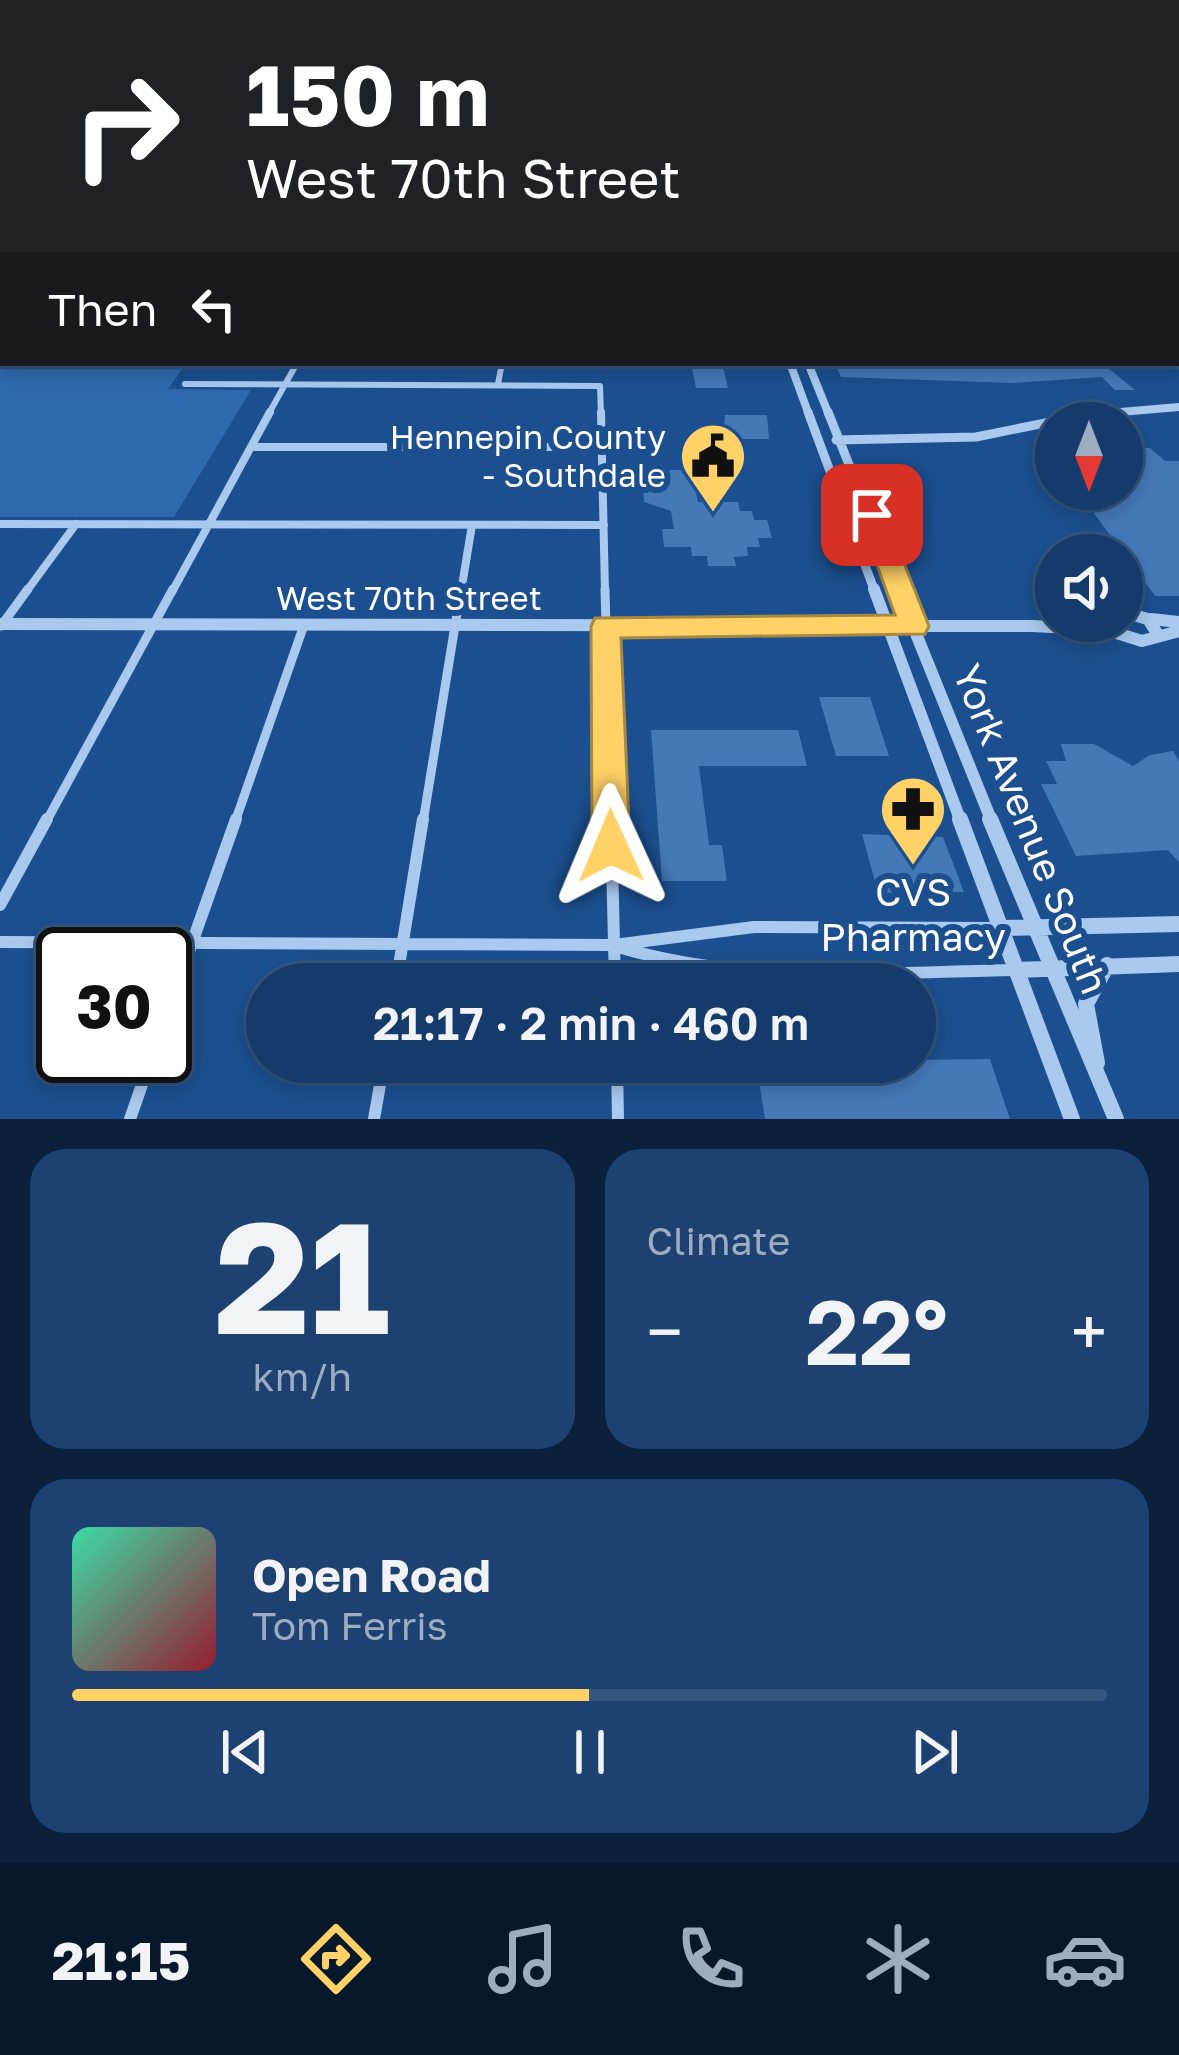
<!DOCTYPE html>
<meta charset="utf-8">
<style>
:root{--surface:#143b6b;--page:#1d4271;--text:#f1f3f6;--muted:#9dadc1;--line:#33557e;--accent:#ffd166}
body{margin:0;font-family:"Golos Text",sans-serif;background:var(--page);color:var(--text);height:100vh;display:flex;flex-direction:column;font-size:45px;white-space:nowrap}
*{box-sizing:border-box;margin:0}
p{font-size:39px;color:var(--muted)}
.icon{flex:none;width:66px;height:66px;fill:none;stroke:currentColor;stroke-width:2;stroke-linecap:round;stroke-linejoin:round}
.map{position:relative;height:1119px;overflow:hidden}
.sheet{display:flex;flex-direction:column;gap:30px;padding:30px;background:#0b203b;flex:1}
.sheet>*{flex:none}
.top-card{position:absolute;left:0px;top:0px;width:1179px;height:366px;box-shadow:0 6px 18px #0003,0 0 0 3px var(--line);background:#202124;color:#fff;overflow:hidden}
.needle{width:78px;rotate:180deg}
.fabs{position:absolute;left:1035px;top:402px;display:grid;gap:24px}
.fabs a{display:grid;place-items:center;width:108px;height:108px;border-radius:50%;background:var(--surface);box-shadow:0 6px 18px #0003,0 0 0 3px var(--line);font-size:60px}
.speed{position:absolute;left:36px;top:927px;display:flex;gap:24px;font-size:60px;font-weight:700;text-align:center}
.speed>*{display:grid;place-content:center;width:156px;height:156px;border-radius:50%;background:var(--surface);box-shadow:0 6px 18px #0003,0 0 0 3px var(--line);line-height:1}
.speed .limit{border:6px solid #111;border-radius:18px;background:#fff;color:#111}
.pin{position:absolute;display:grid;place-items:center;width:102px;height:102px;color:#fff;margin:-51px;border-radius:24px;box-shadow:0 6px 18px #0006}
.me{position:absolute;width:132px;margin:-66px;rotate:359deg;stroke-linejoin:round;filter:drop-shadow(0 0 9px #0008)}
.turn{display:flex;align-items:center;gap:42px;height:252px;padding:0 48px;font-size:54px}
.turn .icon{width:156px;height:156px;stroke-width:2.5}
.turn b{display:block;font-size:84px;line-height:102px}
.then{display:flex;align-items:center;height:114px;padding:0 48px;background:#0003;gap:24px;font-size:45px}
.big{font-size:90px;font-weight:600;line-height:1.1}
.sheet .tile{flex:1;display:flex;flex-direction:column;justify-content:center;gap:18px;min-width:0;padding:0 42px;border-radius:36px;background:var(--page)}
.sheet .dial{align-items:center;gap:0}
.dial b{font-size:156px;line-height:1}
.song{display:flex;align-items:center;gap:36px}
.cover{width:144px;height:144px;border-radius:18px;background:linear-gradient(135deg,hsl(160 70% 55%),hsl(350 70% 35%))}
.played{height:12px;border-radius:6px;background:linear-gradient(90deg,var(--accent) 50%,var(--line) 50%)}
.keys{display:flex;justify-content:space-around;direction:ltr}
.heat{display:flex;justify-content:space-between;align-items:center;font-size:66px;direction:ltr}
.sheet .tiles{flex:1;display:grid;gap:30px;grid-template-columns:1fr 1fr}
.tile:last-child{grid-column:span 2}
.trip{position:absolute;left:246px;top:963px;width:690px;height:120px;border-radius:60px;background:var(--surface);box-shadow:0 6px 18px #0003,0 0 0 3px var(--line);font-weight:600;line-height:120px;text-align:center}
.menu{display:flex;height:192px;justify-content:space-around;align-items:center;background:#08182b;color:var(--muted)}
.menu .icon{width:84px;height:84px}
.menu .selected{color:var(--accent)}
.menu b{font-size:54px;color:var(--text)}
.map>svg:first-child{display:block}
</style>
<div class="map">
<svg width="1179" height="1119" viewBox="0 0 1179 1119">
<rect width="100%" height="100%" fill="#1b4f8f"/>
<path fill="#2e69ad" d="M0,338L3,363H186L168,389L251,390L174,517H0Z"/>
<path fill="#4478b7" d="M691,363H722L728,388H696Z
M845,363H1102L1135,390H1115L1102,377L1012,383L841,377L837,368Z
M725,415H767L769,439H723Z
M1122,448H1150L1165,461H1179V596H1155L1076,489H1122Z
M654,470H692L698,502H738L740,511H752L754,520H767L772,538H758L760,547H747L748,556L734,557L736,566H708L707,556H692L691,547H664L662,529H674L671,511L644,502L642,477L655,478Z
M819,697H870L889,756H836Z
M651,730H798L807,766H699L709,845H722L727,881H662Z
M1061,744H1094L1133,766L1150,755L1173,751L1179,761V862L1168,850L1076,856L1041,784H1057L1046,761H1066Z
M862,834L943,837L964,892L878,893Z
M990,1059L1010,1119H765L756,1062Z"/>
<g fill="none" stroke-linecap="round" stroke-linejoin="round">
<path stroke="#a9c9ee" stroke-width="6" d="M185,384L600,386L601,415
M498,384L502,363
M268,415L297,363"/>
<path stroke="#a9c9ee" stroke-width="8" d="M601,412L605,592
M252,447H602
M0,524L604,525
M26,592L76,524
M172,592L270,412
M461,592L472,525"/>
<path stroke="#a9c9ee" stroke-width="9" d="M605,589L611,822
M1,626L28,589
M46,822L173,589
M235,822L304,625
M423,822L461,589"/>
<path stroke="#a9c9ee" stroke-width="12" d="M611,819L615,984
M0,905L47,819
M0,942L614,945L754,927L999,928
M615,946C745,986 882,972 1016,970
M396,984L423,819
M165,1019L236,819
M617,1062L618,1119
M130,1119L152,1056
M374,1119L384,1062"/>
<path stroke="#a9c9ee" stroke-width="8" d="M790,363L809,415
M808,363L829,415
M1085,415L1179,407"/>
<path stroke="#a9c9ee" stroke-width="9" d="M808,412L875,592
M828,412L900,592
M836,440L976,437L1100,412"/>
<path stroke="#a9c9ee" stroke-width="12" d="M874,589L961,822
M898,589L992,822
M1122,612L1148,619L1158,635
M1151,619L1179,622
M1054,623L1083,621
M0,624L1033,626L1107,630L1142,641L1179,631"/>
<path stroke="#a9c9ee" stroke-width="16" d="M960,819L1072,1119
M990,819L1116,1119
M1002,928L1179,924
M1016,970L1179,964
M1097,1063L1086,1004L1107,965"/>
</g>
<linearGradient id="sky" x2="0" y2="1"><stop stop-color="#0f2b4f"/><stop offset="0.52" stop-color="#39639b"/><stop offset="1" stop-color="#39639b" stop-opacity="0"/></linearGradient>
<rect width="1179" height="330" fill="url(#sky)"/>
<path fill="#ffd166" stroke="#a68842" stroke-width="3" d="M872,507L885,515L929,626L925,634L621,638L630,846L625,859L611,864L598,859L592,846L591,626L595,618L895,615L859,515Z"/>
<defs>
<g id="civic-pin" transform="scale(3.45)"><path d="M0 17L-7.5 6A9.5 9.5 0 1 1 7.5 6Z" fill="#ffd166" stroke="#1b4f8f"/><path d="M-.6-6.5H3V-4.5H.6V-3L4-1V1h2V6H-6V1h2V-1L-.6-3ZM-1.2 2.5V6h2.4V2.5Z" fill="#111"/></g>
<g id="pharmacy-pin" transform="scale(3.45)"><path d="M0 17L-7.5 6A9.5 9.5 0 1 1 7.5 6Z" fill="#ffd166" stroke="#1b4f8f"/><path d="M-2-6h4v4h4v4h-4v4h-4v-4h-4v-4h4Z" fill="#111"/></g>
</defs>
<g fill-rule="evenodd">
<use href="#civic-pin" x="713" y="456"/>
<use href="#pharmacy-pin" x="913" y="809"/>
</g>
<g text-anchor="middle" stroke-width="12" stroke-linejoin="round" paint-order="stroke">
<g font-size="33" fill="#fff" stroke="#1b4f8f" text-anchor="end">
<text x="666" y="449">Hennepin County<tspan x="666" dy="38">- Southdale</tspan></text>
</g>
<g font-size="33" fill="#fff" stroke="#1b4f8f">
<text x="409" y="610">West 70th Street</text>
</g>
<g font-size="39" fill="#fff" stroke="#1b4f8f">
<text transform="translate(1031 829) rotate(68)" y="14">York Avenue South</text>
</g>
<g font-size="39" fill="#fff" stroke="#1b4f8f">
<text x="913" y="906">CVS<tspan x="913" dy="45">Pharmacy</tspan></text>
</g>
</g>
</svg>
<div class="fabs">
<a><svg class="needle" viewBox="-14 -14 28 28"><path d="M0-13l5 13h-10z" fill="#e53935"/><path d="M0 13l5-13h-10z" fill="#9dadc1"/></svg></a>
<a><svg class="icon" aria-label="sound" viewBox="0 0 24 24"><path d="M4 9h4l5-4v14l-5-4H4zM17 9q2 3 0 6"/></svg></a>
</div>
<div class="speed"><div class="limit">30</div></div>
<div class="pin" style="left:872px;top:515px;background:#d93025"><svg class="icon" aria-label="arrive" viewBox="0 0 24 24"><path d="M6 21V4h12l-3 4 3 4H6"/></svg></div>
<svg class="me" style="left:611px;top:846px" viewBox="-20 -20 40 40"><path d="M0-17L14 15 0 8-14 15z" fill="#ffd166" stroke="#fff" stroke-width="4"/></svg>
<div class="trip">21:17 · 2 min · 460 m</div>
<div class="top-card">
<div class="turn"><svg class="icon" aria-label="right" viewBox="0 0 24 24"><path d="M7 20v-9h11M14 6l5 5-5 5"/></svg><div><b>150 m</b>West 70th Street</div></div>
<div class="then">Then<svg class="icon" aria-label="left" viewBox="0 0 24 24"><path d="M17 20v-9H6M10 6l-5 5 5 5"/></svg></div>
</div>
</div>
<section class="sheet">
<div class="tiles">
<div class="tile dial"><b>21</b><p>km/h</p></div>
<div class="tile"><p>Climate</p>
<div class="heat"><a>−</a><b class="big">22°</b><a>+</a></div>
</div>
<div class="tile">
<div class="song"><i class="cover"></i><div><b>Open Road</b><p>Tom Ferris</p></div></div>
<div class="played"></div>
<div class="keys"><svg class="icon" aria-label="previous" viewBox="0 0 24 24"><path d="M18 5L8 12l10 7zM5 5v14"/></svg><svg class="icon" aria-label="pause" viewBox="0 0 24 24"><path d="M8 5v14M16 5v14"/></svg><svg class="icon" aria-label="next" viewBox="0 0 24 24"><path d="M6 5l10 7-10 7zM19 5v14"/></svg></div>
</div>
</div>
</section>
<nav class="menu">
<b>21:15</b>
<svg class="icon selected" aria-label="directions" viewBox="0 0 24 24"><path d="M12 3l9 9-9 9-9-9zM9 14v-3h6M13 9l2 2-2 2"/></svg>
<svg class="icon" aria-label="music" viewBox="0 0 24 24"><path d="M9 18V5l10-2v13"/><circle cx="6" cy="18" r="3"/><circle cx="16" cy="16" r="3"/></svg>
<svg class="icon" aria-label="phone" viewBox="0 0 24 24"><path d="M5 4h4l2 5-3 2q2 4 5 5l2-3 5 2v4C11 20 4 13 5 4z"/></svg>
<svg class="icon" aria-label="climate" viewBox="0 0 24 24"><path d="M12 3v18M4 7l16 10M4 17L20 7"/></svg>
<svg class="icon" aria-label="car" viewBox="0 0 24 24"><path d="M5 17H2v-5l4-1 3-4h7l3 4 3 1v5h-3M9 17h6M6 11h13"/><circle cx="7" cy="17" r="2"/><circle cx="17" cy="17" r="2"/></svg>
</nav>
